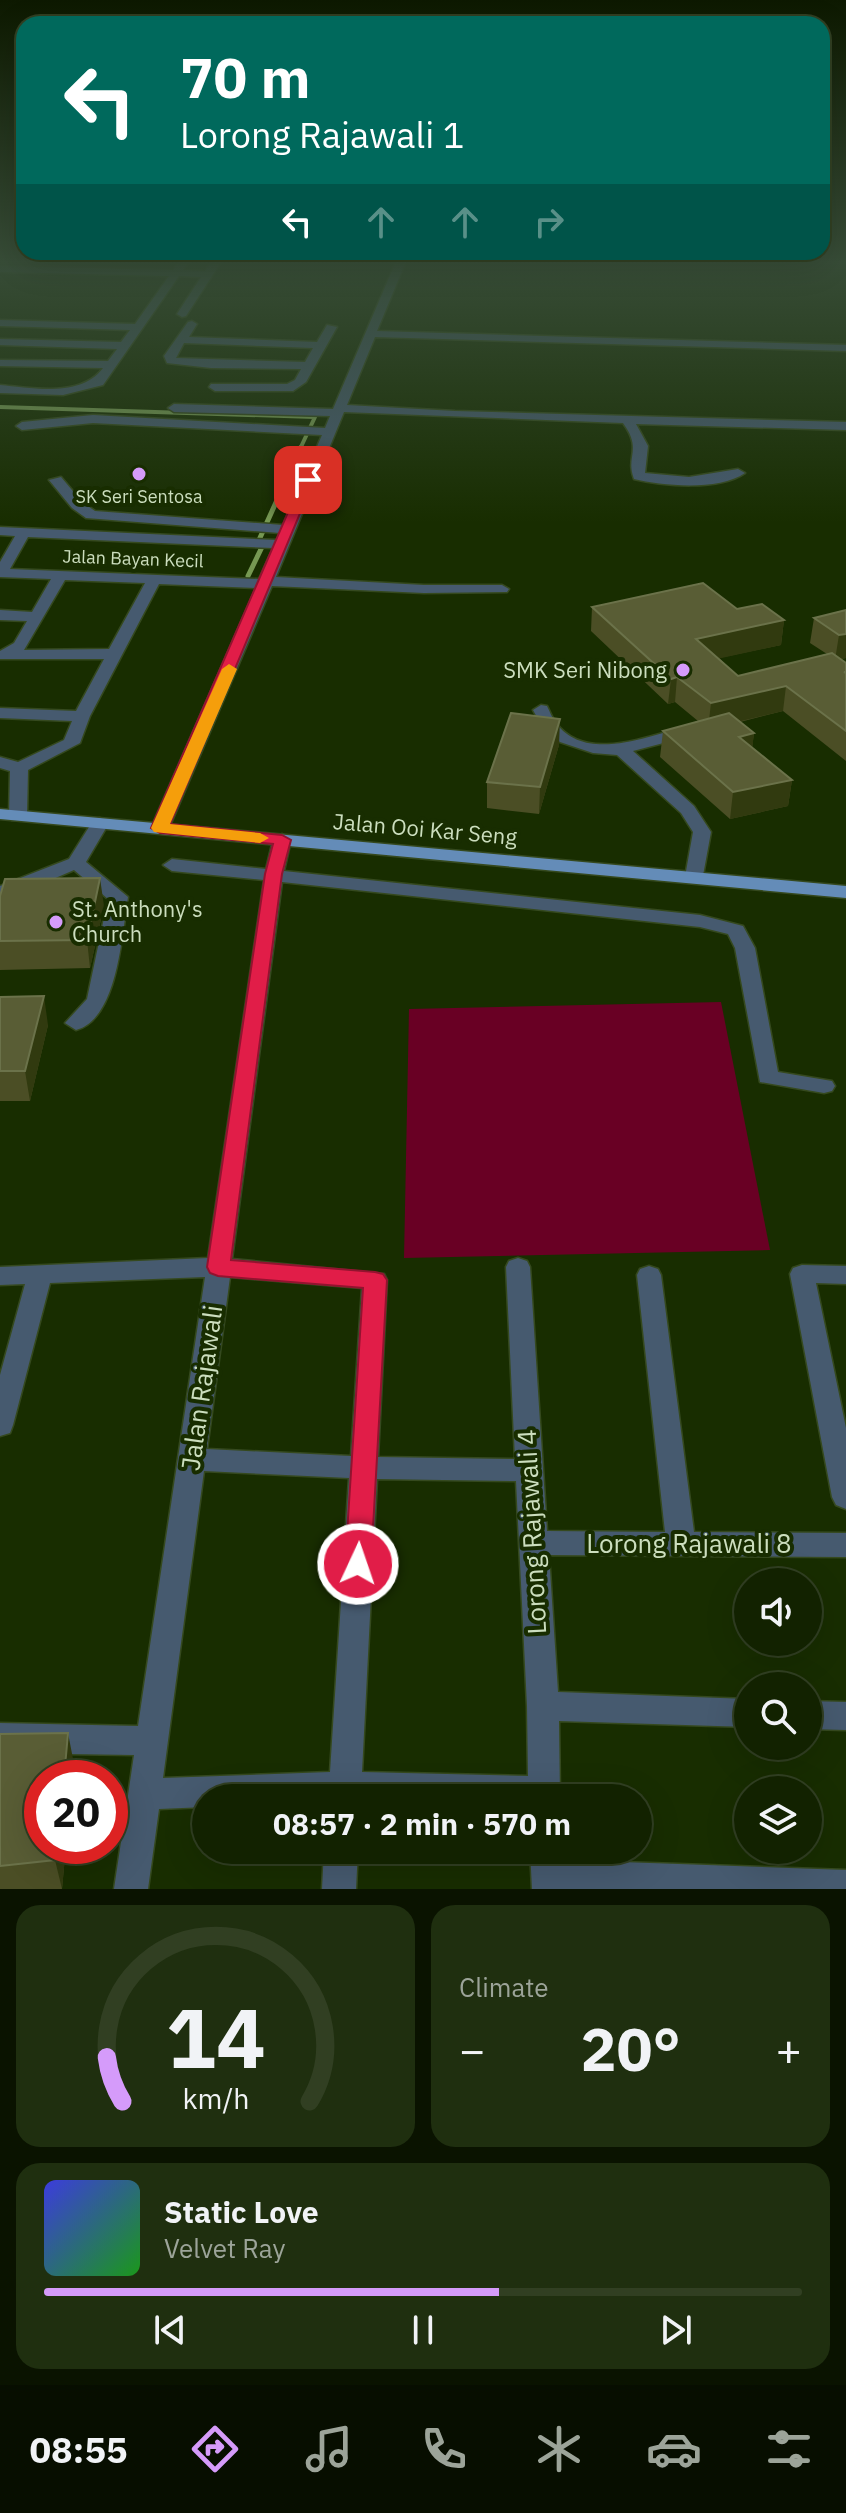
<!DOCTYPE html>
<meta charset="utf-8">
<style>
:root{--surface:#122200;--page:#1f2f0f;--text:#f1f3f6;--muted:#9ca499;--line:#313f22;--accent:#d59bfa}
body{margin:0;font-family:"IBM Plex Sans",sans-serif;background:var(--page);color:var(--text);height:100vh;display:flex;flex-direction:column;font-size:30px;white-space:nowrap}
*{box-sizing:border-box;margin:0}
p{font-size:26px;color:var(--muted)}
.icon{flex:none;width:44px;height:44px;fill:none;stroke:currentColor;stroke-width:2;stroke-linecap:round;stroke-linejoin:round}
.map{position:relative;height:1889px;overflow:hidden}
.drawer{display:flex;flex-direction:column;gap:16px;padding:16px;background:#0a1300;flex:1}
.drawer>*{flex:none}
.guide{position:absolute;left:16px;top:16px;width:814px;height:244px;border-radius:24px;box-shadow:0 8px 32px #0002,0 0 0 2px var(--line);background:#00695c;color:#fff;overflow:hidden}
.controls{position:absolute;left:734px;top:1568px;display:grid;gap:16px}
.controls a{display:grid;place-items:center;width:88px;height:88px;border-radius:50%;background:var(--surface);box-shadow:0 8px 32px #0002,0 0 0 2px var(--line);font-size:40px}
.speed{position:absolute;left:24px;top:1760px;display:flex;gap:16px;font-size:40px;font-weight:700;text-align:center}
.speed>*{display:grid;place-content:center;width:104px;height:104px;border-radius:50%;background:var(--surface);box-shadow:0 8px 32px #0002,0 0 0 2px var(--line);line-height:1}
.speed .limit{border:12px solid #d22;background:#fff;color:#111}
.pin{position:absolute;display:grid;place-items:center;width:68px;height:68px;color:#fff;margin:-34px;border-radius:16px;box-shadow:0 4px 12px #0006}
.me{position:absolute;width:88px;margin:-44px;rotate:3deg;stroke-linejoin:round;filter:drop-shadow(0 0 6px #0008)}
.turn{display:flex;align-items:center;gap:28px;height:168px;padding:0 32px;font-size:36px}
.turn .icon{width:104px;height:104px;stroke-width:2.5}
.turn b{display:block;font-size:56px;line-height:68px}
.lanes{display:flex;align-items:center;height:76px;padding:0 32px;background:#0003;justify-content:center;gap:40px;direction:ltr}
.lanes .off{opacity:.35}
.big{font-size:60px;font-weight:700;line-height:1.1}
.drawer .card{flex:1;display:flex;flex-direction:column;justify-content:center;gap:12px;min-width:0;padding:0 28px;border-radius:24px;background:var(--page)}
.drawer .dial{align-items:center;gap:0}
.dial svg{height:208px;overflow:visible;fill:none;stroke:var(--line);stroke-width:7;stroke-linecap:round;text-anchor:middle}
.dial text{fill:var(--text);stroke:none}
.song{display:flex;align-items:center;gap:24px}
.cover{width:96px;height:96px;border-radius:12px;background:linear-gradient(135deg,hsl(240 70% 55%),hsl(120 70% 35%))}
.played{height:8px;border-radius:4px;background:linear-gradient(90deg,var(--accent) 60%,var(--line) 60%)}
.keys{display:flex;justify-content:space-around;direction:ltr}
.heat{display:flex;justify-content:space-between;align-items:center;font-size:44px;direction:ltr}
.drawer .tiles{flex:1;display:grid;gap:16px;grid-template-columns:1fr 1fr}
.card:last-child{grid-column:span 2}
.trip{position:absolute;left:192px;top:1784px;width:460px;height:80px;border-radius:40px;background:var(--surface);box-shadow:0 8px 32px #0002,0 0 0 2px var(--line);font-weight:700;line-height:80px;text-align:center}
.menu{display:flex;height:128px;justify-content:space-around;align-items:center;background:#070e00;color:var(--muted)}
.menu .icon{width:56px;height:56px}
.menu .active{color:var(--accent)}
.menu b{font-size:36px;color:var(--text)}
.map>svg:first-child{display:block}
</style>
<div class="map">
<svg width="846" height="1889" viewBox="0 0 846 1889">
<rect width="100%" height="100%" fill="#182d00"/>
<path fill="#690024" d="M721,1002L770,1250L404,1258L409,1009Z"/>
<g fill="none" stroke-linecap="round" stroke-linejoin="round">
<path stroke="#769852" stroke-width="4" d="M0,407L315,417L300,449"/>
<path stroke="#769852" stroke-width="5" d="M259,540L301,447
M248,576L262,547"/>
<g stroke="#35491e" stroke-width="3">
<path id="minor" d="M181,259H191L183,270L205,271L213,259H223L186,316L182,317L177,314L201,277L179,276L103,385L63,395L0,393V385C32,388 81,398 103,368L0,366V360L108,361L117,349L0,345V339L121,342L130,330L0,326V320L135,324L169,276L0,272V266L173,270Z
M397,259H407L377,331L846,345V351L375,337L347,405L455,411L846,422V430L636,424L648,446L645,473L689,477L738,469L745,473C719,491 663,486 634,479C625,456 643,450 623,423L344,412L276,577L424,585H502L509,589L507,592L424,593L272,586L169,828L160,833L151,828L256,588L159,584L90,716L80,743L28,770L27,816L24,820H12L9,816L10,771L0,768V757L18,762L64,740L72,721L0,718V708L76,711L104,659H0V651L14,643L27,621L0,620V610L32,612L51,579L0,577V562L15,536L0,535V527L277,540L280,533L86,518L72,508L49,480L61,477L82,502L95,511L283,525L322,435L93,423L22,430L16,426L22,422L93,415L325,428L330,416L174,412L168,408L174,404L333,409ZM28,537L273,548L259,579L10,569ZM65,580L145,583L109,649L24,650Z
M192,321L197,324L189,337L317,342L327,325L337,327L306,382L293,391H215L209,387L211,384H287L295,380L301,369L211,368L167,363L164,356L188,322ZM184,343L313,348L305,362L176,358Z
M541,705L547,706C550,712 552,718 556,723C586,764 650,735 688,726L694,727L696,731L694,735L633,751L694,806L711,832L702,881L695,883L685,877L693,832L681,813L617,755L593,753L560,742L544,730L533,710Z
M100,818L109,823L86,862L128,897C122,933 118,1019 76,1030L65,1023L87,999L108,899L74,870L0,902V886L69,859L94,819Z
M282,834L291,840L284,871L700,915L743,926L755,948L778,1072L832,1081L835,1086L832,1091L824,1093L760,1082L735,948L728,934L700,927L282,882L232,1259L384,1274L387,1280L378,1457L515,1459L506,1267L509,1261L518,1258L527,1261L530,1267L547,1531L665,1532L637,1275L640,1269L649,1266L658,1269L661,1275L694,1532L846,1533V1557L549,1555L558,1692L748,1699V1727L559,1721L560,1798H206V1807L159,1809L148,1889H114L134,1755L0,1753V1723L138,1726L205,1277L50,1283L13,1425L10,1433L0,1436V1375L25,1284L0,1285V1267L208,1258L264,880L172,871L163,865L172,859L266,869L273,840ZM230,1277L362,1288L351,1456L207,1449ZM204,1471L349,1478L330,1772L163,1778ZM377,1479L516,1481L527,1706L528,1776L362,1772Z
M802,1265L846,1266V1284L816,1283L846,1428V1509L836,1505L832,1497L790,1274L793,1268Z
M808,1701L846,1702V1730L808,1729Z
M324,1850H358L356,1889H322Z
M530,1850H564V1860L846,1870V1889H532Z"/>
</g>
<g stroke="#35491e" stroke-width="3">
<path id="major" d="M0,809L846,886V898L0,819Z"/>
</g>
<use href="#minor" fill="#465a6f" fill-rule="evenodd"/>
<use href="#major" fill="#648cb8" fill-rule="evenodd"/>
</g>
<path fill="#4b4e25" d="M592,607L737,609L784,620L781,645L719,658L738,676L827,654L810,643L814,618L846,610V658L840,659L846,663V761L783,711L740,722L754,733L752,748L792,780L788,806L730,819L660,757L663,731L698,721L675,702L668,704L591,631Z
M559,745L539,814L487,808V782Z
M0,896L104,906L90,968L0,970Z
M0,997L48,1025L30,1101H0Z
M0,1734L74,1764L42,1846H66L62,1889H0Z"/>
<path fill="#313a0f" d="M784,620L781,645L694,664L696,639Z
M846,634V658L835,660L839,635Z
M677,677L675,702L668,704L671,679Z
M786,686L783,711L708,729L711,703Z
M560,719L559,745L539,814L540,787Z
M754,733L751,759L739,737Z
M792,780L788,806L730,819L733,792Z
M100,878L104,906L90,968L87,940Z
M44,996L48,1025L30,1101L25,1071Z
M68,1733L74,1764L73,1778H64Z
M57,1846H66L62,1889L55,1860Z"/>
<path fill="#595d35" stroke="#6b724a" stroke-width="2" d="M703,583L737,609L762,604L784,620L696,639L738,676L832,653L846,663V672H844L846,673V731L786,686L711,703L677,677L671,679L592,607Z
M846,610V634L839,635L814,618Z
M511,713L560,719L540,787L487,782Z
M729,713L754,733L739,737L792,780L733,792L663,731Z
M100,878L87,940L0,941V896L5,879Z
M44,996L25,1071H0V997Z
M68,1733L64,1778H42V1846H57L55,1860L0,1866V1734Z"/>
<linearGradient id="sky" x2="0" y2="1"><stop stop-color="#0d1900"/><stop offset="0.5" stop-color="#374c37"/><stop offset="1" stop-color="#374c37" stop-opacity="0"/></linearGradient>
<rect width="846" height="523" fill="url(#sky)"/>
<path fill="#e11d48" stroke="#92132f" stroke-width="2" d="M308,477L314,480L170,824L282,835L291,840L282,874L231,1260L375,1272L383,1274L387,1280L371,1564L368,1572L358,1575L349,1572L345,1564L363,1288L218,1276L210,1273L207,1267L265,874L273,844L160,833L151,828L302,480Z"/>
<path fill="#f59e0b" d="M229,664L237,669L170,824L260,833L269,838L260,843L154,832L151,828L222,669Z"/>
<g fill="#d59bfa" stroke="#182d00" stroke-width="3">
<circle cx="139" cy="474" r="8"/>
<circle cx="683" cy="670" r="8"/>
<circle cx="56" cy="922" r="8"/>
</g>
<g text-anchor="middle" stroke-width="8" stroke-linejoin="round" paint-order="stroke">
<g font-size="18" fill="#ccdebe" stroke="#182d00">
<text x="139" y="503">SK Seri Sentosa</text>
</g>
<g font-size="18" fill="#ccdebe" stroke="#182d00">
<text transform="translate(133 559) rotate(2)" y="6">Jalan Bayan Kecil</text>
</g>
<g font-size="22" fill="#ccdebe" stroke="#182d00" text-anchor="end">
<text x="667" y="678">SMK Seri Nibong</text>
<text x="72" y="917" text-anchor="start">St. Anthony's<tspan x="72" dy="25">Church</tspan></text>
</g>
<g font-size="22" fill="#ccdebe" stroke="#182d00">
<text transform="translate(425 829) rotate(5)" y="8">Jalan Ooi Kar Seng</text>
</g>
<g font-size="26" fill="#ccdebe" stroke="#182d00">
<text transform="translate(202 1388) rotate(-82)" y="9">Jalan Rajawali</text>
<text transform="translate(532 1532) rotate(-93)" y="9">Lorong Rajawali 4</text>
<text x="689" y="1553">Lorong Rajawali 8</text>
</g>
</g>
</svg>
<div class="controls">
<a><svg class="icon" aria-label="sound" viewBox="0 0 24 24"><path d="M4 9h4l5-4v14l-5-4H4zM17 9q2 3 0 6"/></svg></a>
<a><svg class="icon" aria-label="search" viewBox="0 0 24 24"><circle cx="10" cy="10" r="6"/><path d="M15 15l6 6"/></svg></a>
<a><svg class="icon" aria-label="layers" viewBox="0 0 24 24"><path d="M12 4l9 5-9 5-9-5zM3 14l9 5 9-5"/></svg></a>
</div>
<div class="speed"><div class="limit">20</div></div>
<div class="pin" style="left:308px;top:480px;background:#d93025"><svg class="icon" aria-label="arrive" viewBox="0 0 24 24"><path d="M6 21V4h12l-3 4 3 4H6"/></svg></div>
<svg class="me" style="left:358px;top:1564px" viewBox="-20 -20 40 40"><circle r="17" fill="#e11d48" stroke="#fff" stroke-width="3"/><path d="M0-11L8 9 0 5-8 9z" fill="#fff"/></svg>
<div class="trip">08:57 · 2 min · 570 m</div>
<div class="guide">
<div class="turn"><svg class="icon" aria-label="left" viewBox="0 0 24 24"><path d="M17 20v-9H6M10 6l-5 5 5 5"/></svg><div><b>70 m</b>Lorong Rajawali 1</div></div>
<div class="lanes"><svg class="icon" aria-label="left" viewBox="0 0 24 24"><path d="M17 20v-9H6M10 6l-5 5 5 5"/></svg><svg class="icon off" aria-label="ahead" viewBox="0 0 24 24"><path d="M12 20V5M6 11l6-6 6 6"/></svg><svg class="icon off" aria-label="ahead" viewBox="0 0 24 24"><path d="M12 20V5M6 11l6-6 6 6"/></svg><svg class="icon off" aria-label="right" viewBox="0 0 24 24"><path d="M7 20v-9h11M14 6l5 5-5 5"/></svg></div>
</div>
</div>
<section class="drawer">
<div class="tiles">
<div class="card dial"><svg viewBox="0 0 100 80">
<path d="M14 69A42 42 0 1 1 86 69"/>
<path d="M14 69A42 42 0 0 1 8 52" stroke="#d59bfa"/>
<text x="50" y="56" font-size="32" font-weight="700">14</text>
<text x="50" y="72" font-size="11">km/h</text>
</svg></div>
<div class="card"><p>Climate</p>
<div class="heat"><a>−</a><b class="big">20°</b><a>+</a></div>
</div>
<div class="card">
<div class="song"><i class="cover"></i><div><b>Static Love</b><p>Velvet Ray</p></div></div>
<div class="played"></div>
<div class="keys"><svg class="icon" aria-label="previous" viewBox="0 0 24 24"><path d="M18 5L8 12l10 7zM5 5v14"/></svg><svg class="icon" aria-label="pause" viewBox="0 0 24 24"><path d="M8 5v14M16 5v14"/></svg><svg class="icon" aria-label="next" viewBox="0 0 24 24"><path d="M6 5l10 7-10 7zM19 5v14"/></svg></div>
</div>
</div>
</section>
<nav class="menu">
<b>08:55</b>
<svg class="icon active" aria-label="directions" viewBox="0 0 24 24"><path d="M12 3l9 9-9 9-9-9zM9 14v-3h6M13 9l2 2-2 2"/></svg>
<svg class="icon" aria-label="music" viewBox="0 0 24 24"><path d="M9 18V5l10-2v13"/><circle cx="6" cy="18" r="3"/><circle cx="16" cy="16" r="3"/></svg>
<svg class="icon" aria-label="phone" viewBox="0 0 24 24"><path d="M5 4h4l2 5-3 2q2 4 5 5l2-3 5 2v4C11 20 4 13 5 4z"/></svg>
<svg class="icon" aria-label="climate" viewBox="0 0 24 24"><path d="M12 3v18M4 7l16 10M4 17L20 7"/></svg>
<svg class="icon" aria-label="car" viewBox="0 0 24 24"><path d="M5 17H2v-5l4-1 3-4h7l3 4 3 1v5h-3M9 17h6M6 11h13"/><circle cx="7" cy="17" r="2"/><circle cx="17" cy="17" r="2"/></svg>
<svg class="icon" aria-label="filters" viewBox="0 0 24 24"><path d="M4 7h16M4 17h16"/><circle cx="9" cy="7" r="2"/><circle cx="15" cy="17" r="2"/></svg>
</nav>
